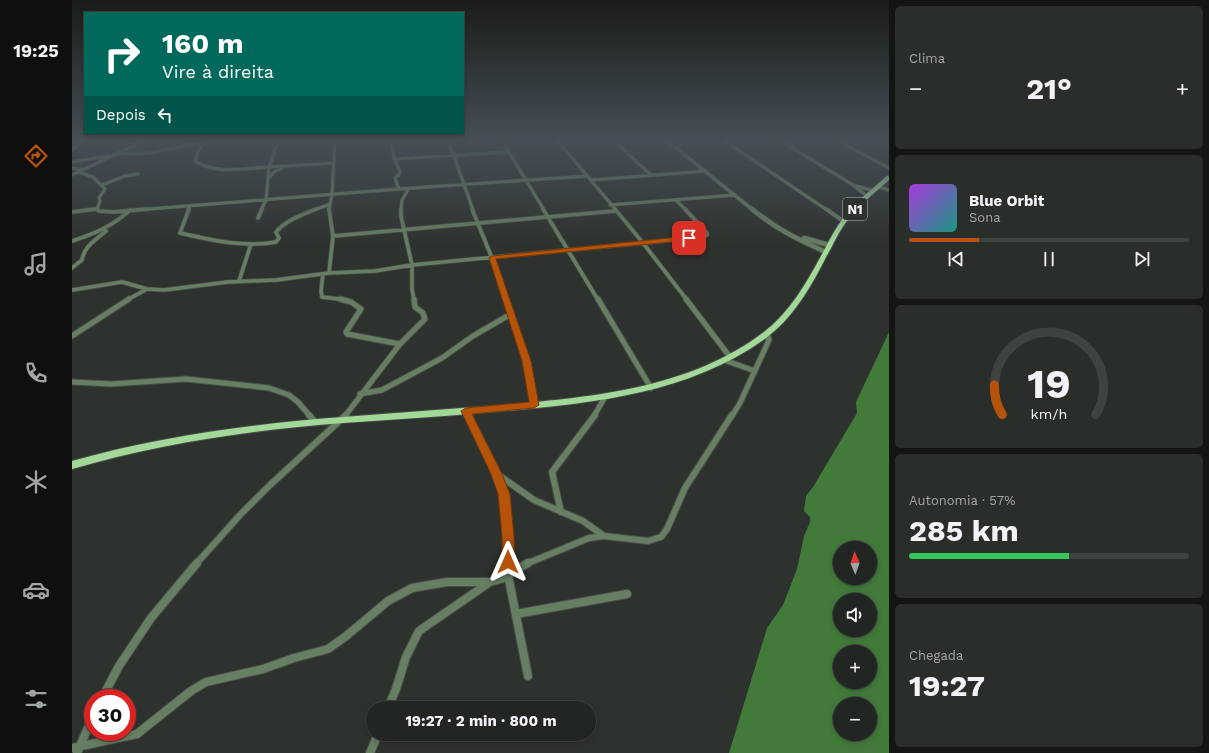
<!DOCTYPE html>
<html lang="pt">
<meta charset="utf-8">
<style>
:root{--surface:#222622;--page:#2a2e2a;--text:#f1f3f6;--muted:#a2a5a5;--line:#3f4340;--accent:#b45309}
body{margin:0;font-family:"Work Sans",sans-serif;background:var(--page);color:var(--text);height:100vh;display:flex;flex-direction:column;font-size:15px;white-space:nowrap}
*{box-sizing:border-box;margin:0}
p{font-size:13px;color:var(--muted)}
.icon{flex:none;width:22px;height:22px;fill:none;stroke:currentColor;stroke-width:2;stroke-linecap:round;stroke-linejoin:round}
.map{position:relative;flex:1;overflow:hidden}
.details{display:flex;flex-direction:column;gap:6px;padding:6px;background:#131513;width:320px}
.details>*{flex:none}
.banner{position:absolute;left:12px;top:12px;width:380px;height:122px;border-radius:0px;box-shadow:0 2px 6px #0003,0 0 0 1px var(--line);background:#00695c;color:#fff;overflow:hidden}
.needle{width:26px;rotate:358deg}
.fabs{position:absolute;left:761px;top:541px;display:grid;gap:8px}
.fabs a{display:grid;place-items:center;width:44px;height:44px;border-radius:50%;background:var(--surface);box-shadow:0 2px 6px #0003,0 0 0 1px var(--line);font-size:20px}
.speed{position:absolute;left:12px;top:689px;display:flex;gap:8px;font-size:20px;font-weight:700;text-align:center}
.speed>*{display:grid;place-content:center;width:52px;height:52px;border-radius:50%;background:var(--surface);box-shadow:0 2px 6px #0003,0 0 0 1px var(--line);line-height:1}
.speed .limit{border:6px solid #d22;background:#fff;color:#111}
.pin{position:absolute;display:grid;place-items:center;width:34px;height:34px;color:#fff;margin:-17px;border-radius:8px;box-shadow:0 2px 6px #0006}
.me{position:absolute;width:44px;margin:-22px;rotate:0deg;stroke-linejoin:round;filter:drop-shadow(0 0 3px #0008)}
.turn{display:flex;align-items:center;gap:14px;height:84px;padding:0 12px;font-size:18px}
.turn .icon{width:52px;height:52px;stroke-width:2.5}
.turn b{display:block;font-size:28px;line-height:34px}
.then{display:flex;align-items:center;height:38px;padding:0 12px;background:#0003;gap:8px;font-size:15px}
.big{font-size:30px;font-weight:700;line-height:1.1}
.details .widget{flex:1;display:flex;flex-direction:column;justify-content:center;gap:6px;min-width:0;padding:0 14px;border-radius:6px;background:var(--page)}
.details .dial{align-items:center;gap:0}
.dial svg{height:104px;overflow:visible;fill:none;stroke:var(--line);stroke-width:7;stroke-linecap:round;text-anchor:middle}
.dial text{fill:var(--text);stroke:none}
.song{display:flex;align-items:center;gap:12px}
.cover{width:48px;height:48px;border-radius:6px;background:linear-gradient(135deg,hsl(280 70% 55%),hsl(170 70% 35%))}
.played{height:4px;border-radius:2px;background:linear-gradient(90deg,var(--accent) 25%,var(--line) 25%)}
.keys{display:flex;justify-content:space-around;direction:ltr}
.heat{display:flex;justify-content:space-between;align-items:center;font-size:22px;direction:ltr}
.charge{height:6px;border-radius:3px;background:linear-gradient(90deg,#34c759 57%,var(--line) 0)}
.trip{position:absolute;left:294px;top:701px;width:230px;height:40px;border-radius:20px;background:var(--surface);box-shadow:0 2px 6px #0003,0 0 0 1px var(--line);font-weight:700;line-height:40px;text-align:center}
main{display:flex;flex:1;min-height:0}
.dock{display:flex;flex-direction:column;width:72px;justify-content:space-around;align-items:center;background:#0e0f0e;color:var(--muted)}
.dock .icon{width:28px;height:28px}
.dock .active{color:var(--accent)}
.dock b{font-size:18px;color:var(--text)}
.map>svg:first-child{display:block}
</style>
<main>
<nav class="dock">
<b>19:25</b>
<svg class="icon active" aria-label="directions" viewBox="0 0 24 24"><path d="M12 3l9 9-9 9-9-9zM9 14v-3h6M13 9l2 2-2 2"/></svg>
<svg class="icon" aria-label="music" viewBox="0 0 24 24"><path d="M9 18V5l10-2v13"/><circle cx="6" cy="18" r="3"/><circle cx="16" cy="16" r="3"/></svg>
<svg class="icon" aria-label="phone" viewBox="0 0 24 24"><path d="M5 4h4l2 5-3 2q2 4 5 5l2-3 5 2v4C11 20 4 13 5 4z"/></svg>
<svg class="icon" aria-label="climate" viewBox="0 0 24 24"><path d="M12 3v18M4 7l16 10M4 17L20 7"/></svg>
<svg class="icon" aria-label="car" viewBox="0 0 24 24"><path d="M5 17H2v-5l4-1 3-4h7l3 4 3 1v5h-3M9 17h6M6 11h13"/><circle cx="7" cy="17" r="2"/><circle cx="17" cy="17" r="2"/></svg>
<svg class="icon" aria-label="filters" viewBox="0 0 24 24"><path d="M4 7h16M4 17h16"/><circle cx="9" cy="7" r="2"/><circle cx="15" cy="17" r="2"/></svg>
</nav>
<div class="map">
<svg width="817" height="753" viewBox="0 0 817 753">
<rect width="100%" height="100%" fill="#2e322e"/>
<path fill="#427a3a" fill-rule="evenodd" d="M817,332V753H657L695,628L711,605L725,569L732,536L738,522V517L732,511L734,496L741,487L785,413L784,402ZM768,548H798V578H768ZM768,600H798V630H768ZM768,652H798V682H768ZM768,704H798V734H768Z"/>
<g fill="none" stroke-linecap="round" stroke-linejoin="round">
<g stroke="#4a4d4a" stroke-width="4">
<path id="minor-far4" d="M319,139L322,159L328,171L327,175L323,178L327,189
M374,139L382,156L401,210
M429,139L472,210
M484,139L544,210
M540,139L579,175
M650,139L755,210
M706,139L781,185L796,197
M762,139L817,168
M812,139L814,142
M41,140L55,139
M0,142L42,139
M133,142L127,149L123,161C144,175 173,168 197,167L204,147L209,139
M0,150L11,141
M42,154L78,153L147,139
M322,159L437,152
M0,162L37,156
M0,168L11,170
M7,172L21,177L33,189L27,198L28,201L25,209
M0,175L61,146L72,139
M196,179L202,172L210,168
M519,180L634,171
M30,185L53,176L66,174
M784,186L802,191
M806,187L817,190
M604,200L614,210
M538,205L663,195
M15,210L25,209L26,210
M64,210L327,189L515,176
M116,210L118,206
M189,210L194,200L197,167L261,163
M242,210L258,204
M257,210L260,194L263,139
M329,210L330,200L337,188"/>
</g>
<g stroke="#4a4d4a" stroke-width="5">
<path id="minor-far3" d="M25,209L27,211L42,212L76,209
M117,209L108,233C139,240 172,248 204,242L207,238L204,232C214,220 230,215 244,209
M329,209V216L340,265V289L342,300
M400,209L420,258L434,300
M471,209L526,300
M543,209L571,243L615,300
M754,209L771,221
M0,212L23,209
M186,218L190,209
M261,236L543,211
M0,241C22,234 41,226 58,210
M0,268L10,260C12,246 24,240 34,231
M257,273L261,236L257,209
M251,274L249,291L250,297L275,300
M167,281L179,244
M0,290L50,282L75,289L92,290L156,282L204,280L257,273L303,271L340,265L632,237L635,235V233L613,209
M55,300L75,289"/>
</g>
<g stroke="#4a4d4a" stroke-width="7">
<path id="minor-far2" d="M268,299L279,302L289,309L274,332L275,334L328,344
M434,299L455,361L462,405
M526,299L579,388
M614,299L658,357
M0,336L57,299
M652,360L683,371
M0,382L39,384L114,379L197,388L217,395L226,402L238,416
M288,394L310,390L370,358L401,336L439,314
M394,411L396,416
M273,416L328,344L353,319L351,313L343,307L342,299
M522,416L533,397
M660,416L668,403L697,340L695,333"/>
</g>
<g stroke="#4a4d4a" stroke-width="8">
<path id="minor-far1" d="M237,415L243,422
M396,415C408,440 425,466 432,493C437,515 436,542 436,564
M425,474L462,500L511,521L532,536
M489,512L480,472L523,415
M124,564L168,515L198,485L274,415
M454,564L517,538L532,536L576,541L589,537L595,529L613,488L660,415"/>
</g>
<g stroke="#4a4d4a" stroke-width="10">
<path id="minor" d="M436,563V575L456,676
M444,614L555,594
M30,698L47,666L79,618L125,563
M316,708L324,689L334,657L347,631L418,582L429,579L456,563
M0,748L65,734L119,691L134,682L191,669L222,658L256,649L273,637L316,601L340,588L375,582H418
M5,753L21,716
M298,753L306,734"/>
</g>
<g stroke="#4a4d4a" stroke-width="4.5">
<path id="tertiary-far1" d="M593,139L681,210"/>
</g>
<g stroke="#4a4d4a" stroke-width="6">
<path id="tertiary" d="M680,209C704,229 725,239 754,252
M732,238L757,245"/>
</g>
<g stroke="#4a4d4a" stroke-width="2">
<path id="trunk" d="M815,176H817V180C801,194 784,207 772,225C765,235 760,247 754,257C739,287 721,318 694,338C618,393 523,403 432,411C379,416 325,419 271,423C179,430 89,443 0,469V461C89,436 179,424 271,417C324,413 377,409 430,405C520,397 617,389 692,332C717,313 734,284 749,256C755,245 760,234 767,224C780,205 798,191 815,176Z"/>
</g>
<use href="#minor-far4" stroke="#667e62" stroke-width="3"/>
<use href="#minor-far3" stroke="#667e62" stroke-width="3.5"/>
<use href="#minor-far2" stroke="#667e62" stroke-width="5"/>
<use href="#minor-far1" stroke="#667e62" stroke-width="6"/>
<use href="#minor" stroke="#667e62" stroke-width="8"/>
<use href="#tertiary-far1" stroke="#667e62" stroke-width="3.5"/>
<use href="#tertiary" stroke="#667e62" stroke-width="4.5"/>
<use href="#trunk" fill="#a2d999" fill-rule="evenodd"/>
</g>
<linearGradient id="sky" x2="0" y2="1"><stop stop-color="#191c19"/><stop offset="0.57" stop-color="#464f57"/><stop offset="1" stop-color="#464f57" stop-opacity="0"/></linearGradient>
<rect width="817" height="245" fill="url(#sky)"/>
<path fill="#b45309" stroke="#753606" d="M617,236L620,238L619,240L424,259L459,361L467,405L462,408L400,414L430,474L438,494L442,536L443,562L441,566L436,568L432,566L430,562V536L426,494L419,474L389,411L394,408L457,402L450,361L417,258L420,256Z"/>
<g text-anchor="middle" stroke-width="4" stroke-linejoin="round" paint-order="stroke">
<rect fill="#2e322e" stroke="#b8bbb8" stroke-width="1" x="771" y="198" width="24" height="22" rx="3"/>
<g font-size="13" font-weight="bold" fill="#f3f6f3">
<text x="783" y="214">N1</text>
</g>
</g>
</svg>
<div class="fabs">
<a><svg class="needle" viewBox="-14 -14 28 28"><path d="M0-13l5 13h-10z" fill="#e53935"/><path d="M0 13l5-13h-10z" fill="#a2a5a5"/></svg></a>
<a><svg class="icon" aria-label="sound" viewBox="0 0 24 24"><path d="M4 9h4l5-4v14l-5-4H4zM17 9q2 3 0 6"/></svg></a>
<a>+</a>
<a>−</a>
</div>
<div class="speed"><div class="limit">30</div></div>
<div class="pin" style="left:617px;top:238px;background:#d93025"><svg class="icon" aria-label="arrive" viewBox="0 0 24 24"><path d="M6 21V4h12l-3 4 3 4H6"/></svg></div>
<svg class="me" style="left:436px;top:562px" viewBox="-20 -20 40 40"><path d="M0-17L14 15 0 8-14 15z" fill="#b45309" stroke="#fff" stroke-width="4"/></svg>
<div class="trip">19:27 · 2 min · 800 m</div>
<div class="banner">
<div class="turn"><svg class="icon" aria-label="right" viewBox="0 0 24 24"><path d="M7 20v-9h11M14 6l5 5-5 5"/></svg><div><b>160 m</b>Vire à direita</div></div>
<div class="then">Depois<svg class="icon" aria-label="left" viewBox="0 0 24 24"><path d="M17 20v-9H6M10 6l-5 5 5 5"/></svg></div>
</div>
</div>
<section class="details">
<div class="widget"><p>Clima</p>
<div class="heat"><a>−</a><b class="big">21°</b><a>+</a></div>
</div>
<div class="widget">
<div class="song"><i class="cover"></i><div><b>Blue Orbit</b><p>Sona</p></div></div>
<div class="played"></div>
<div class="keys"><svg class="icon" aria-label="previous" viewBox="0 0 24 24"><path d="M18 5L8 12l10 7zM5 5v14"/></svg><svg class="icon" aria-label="pause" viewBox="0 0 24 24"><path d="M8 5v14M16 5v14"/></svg><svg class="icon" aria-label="next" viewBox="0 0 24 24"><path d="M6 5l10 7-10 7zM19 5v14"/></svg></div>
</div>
<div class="widget dial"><svg viewBox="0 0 100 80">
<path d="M14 69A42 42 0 1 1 86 69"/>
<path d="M14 69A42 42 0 0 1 8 46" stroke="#b45309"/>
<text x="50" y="56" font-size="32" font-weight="700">19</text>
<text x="50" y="72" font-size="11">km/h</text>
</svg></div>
<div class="widget"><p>Autonomia · 57%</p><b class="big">285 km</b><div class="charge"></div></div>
<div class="widget"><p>Chegada</p><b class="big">19:27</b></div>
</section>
</main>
